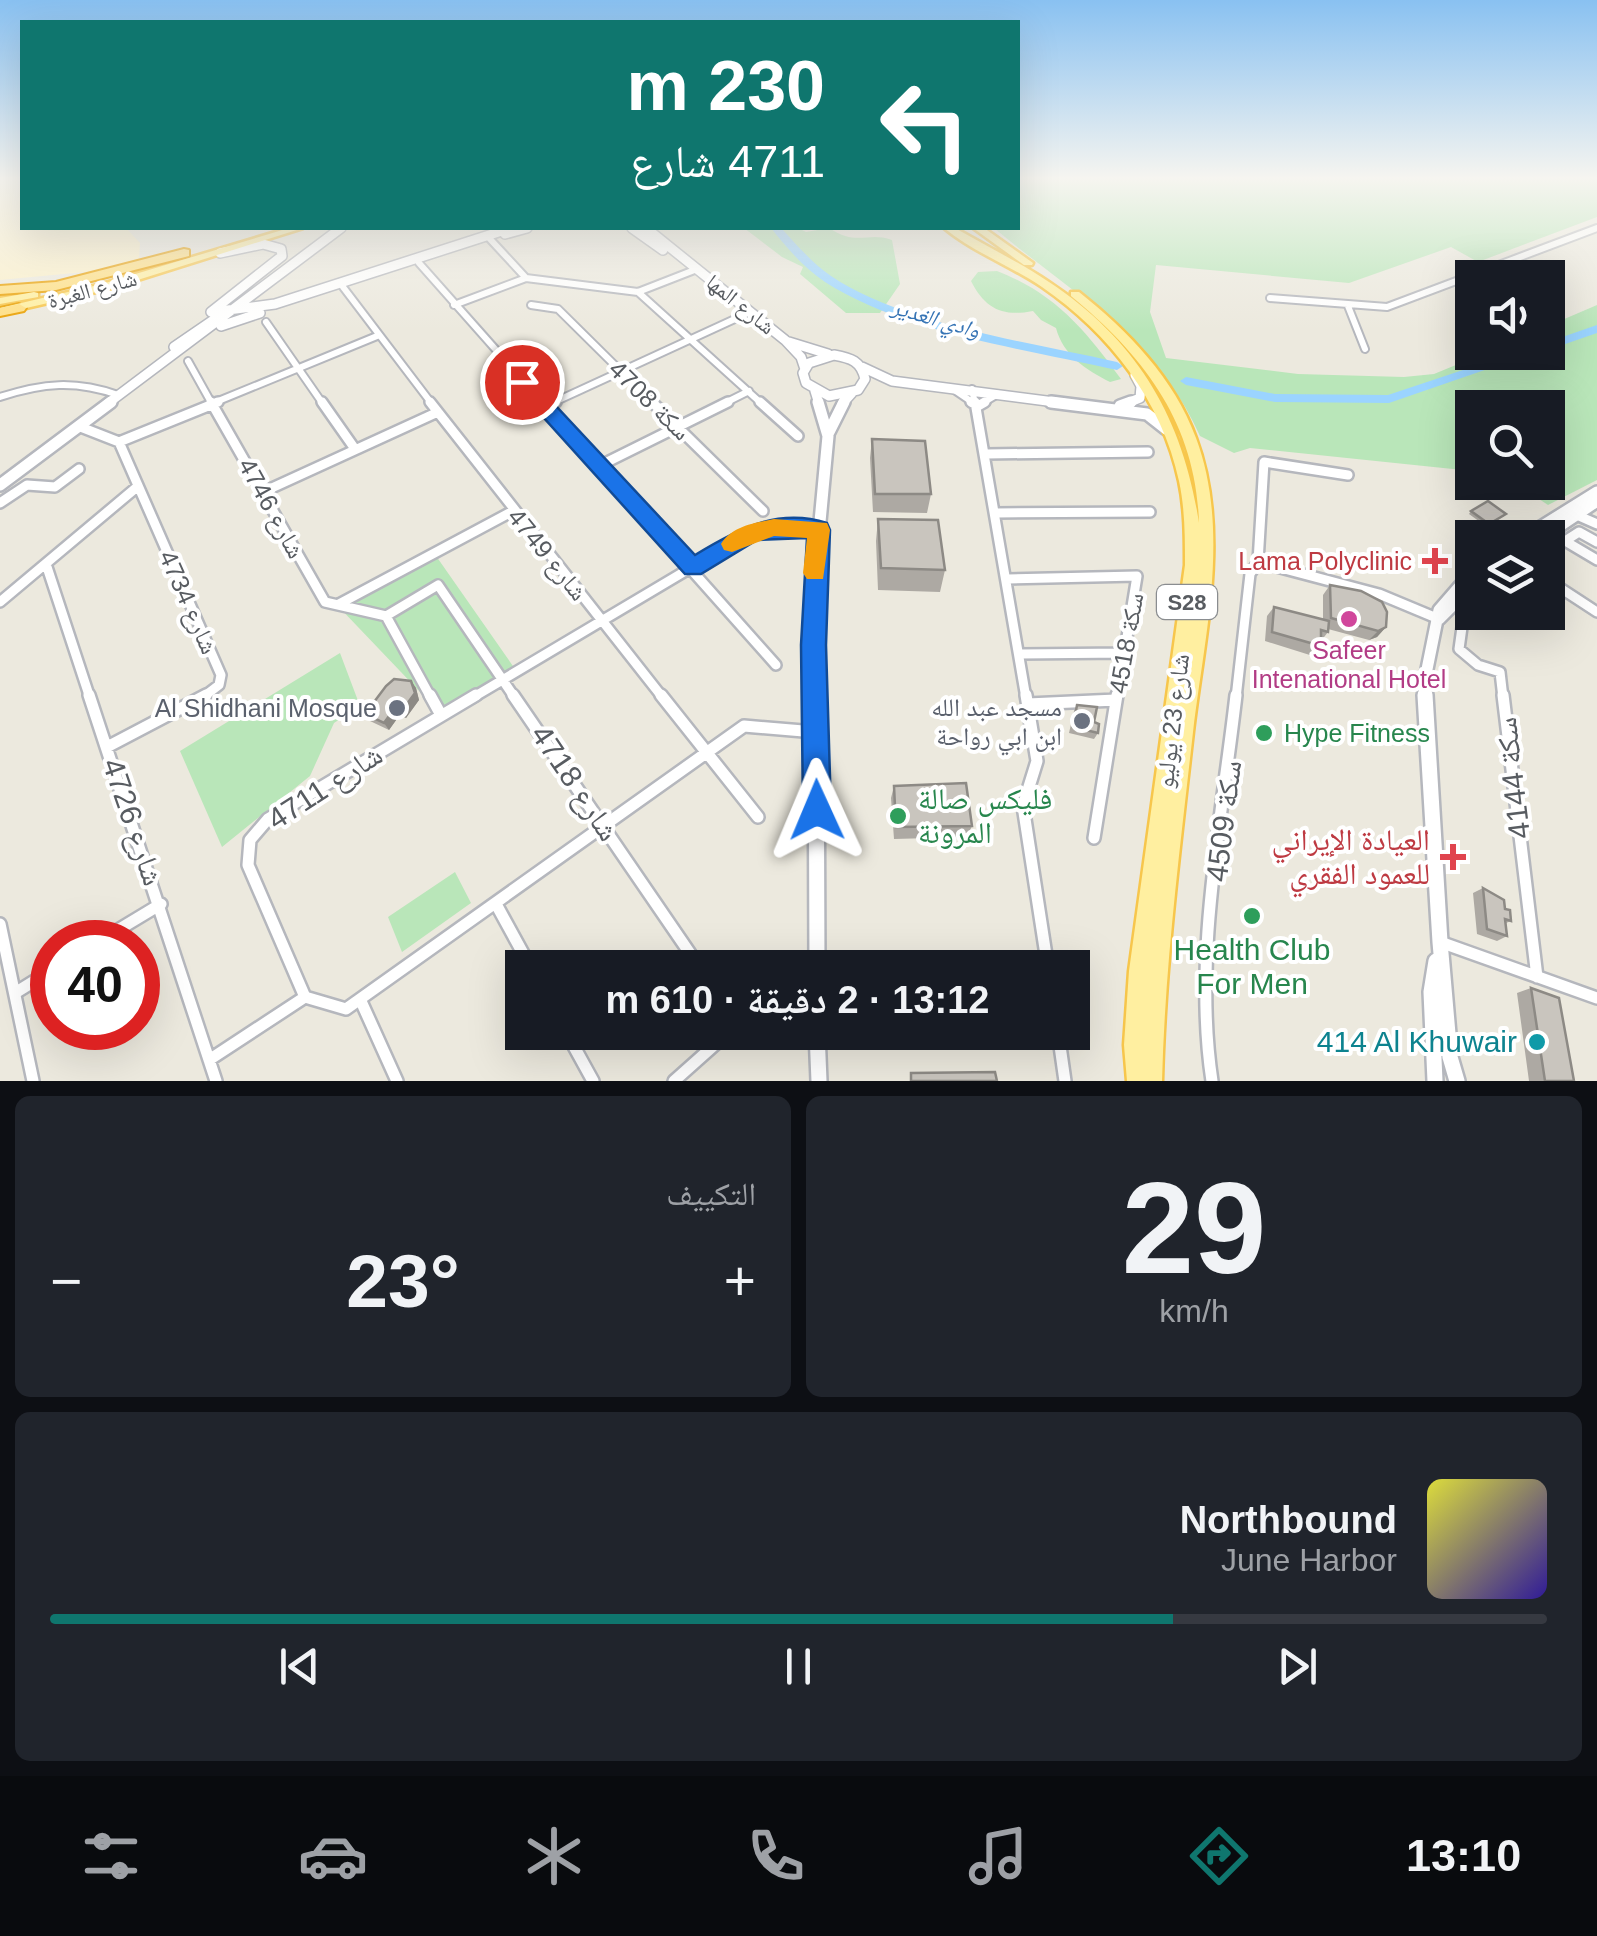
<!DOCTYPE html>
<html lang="ar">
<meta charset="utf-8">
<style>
:root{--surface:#171b24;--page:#20242c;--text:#f1f3f6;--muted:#9ea1a6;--line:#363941;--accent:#0f766e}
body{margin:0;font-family:Helvetica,"Noto Naskh Arabic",sans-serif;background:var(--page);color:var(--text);direction:rtl;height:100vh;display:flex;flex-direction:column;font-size:38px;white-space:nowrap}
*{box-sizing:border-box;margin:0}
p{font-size:32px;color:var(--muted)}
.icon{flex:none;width:55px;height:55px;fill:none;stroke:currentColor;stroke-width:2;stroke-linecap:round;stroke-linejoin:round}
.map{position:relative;height:1081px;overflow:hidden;direction:ltr}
.drawer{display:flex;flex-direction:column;gap:15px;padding:15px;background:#0d0f14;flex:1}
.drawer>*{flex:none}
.hud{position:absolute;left:20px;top:20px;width:1000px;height:210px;border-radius:0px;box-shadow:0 10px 40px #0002;direction:rtl;background:#0f766e;color:#fff;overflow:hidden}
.tools{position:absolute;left:1455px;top:260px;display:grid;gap:20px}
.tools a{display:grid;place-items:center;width:110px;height:110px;border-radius:0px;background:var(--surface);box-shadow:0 10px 40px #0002;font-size:50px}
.speed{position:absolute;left:30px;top:920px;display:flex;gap:20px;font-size:50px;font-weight:700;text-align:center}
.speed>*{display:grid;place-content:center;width:130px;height:130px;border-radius:50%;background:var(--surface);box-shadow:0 10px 40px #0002;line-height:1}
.speed .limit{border:15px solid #d22;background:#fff;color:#111}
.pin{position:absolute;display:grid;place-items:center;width:85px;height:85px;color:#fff;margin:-42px;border:5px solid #fff;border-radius:50%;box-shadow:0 2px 10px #0007}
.me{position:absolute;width:110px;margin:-55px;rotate:359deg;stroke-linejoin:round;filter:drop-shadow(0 0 8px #0008)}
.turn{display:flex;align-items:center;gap:35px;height:210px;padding:0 30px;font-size:45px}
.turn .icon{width:130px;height:130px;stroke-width:2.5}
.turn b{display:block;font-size:70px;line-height:85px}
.big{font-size:75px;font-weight:700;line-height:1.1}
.drawer .tile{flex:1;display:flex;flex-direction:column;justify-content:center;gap:15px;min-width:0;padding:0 35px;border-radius:15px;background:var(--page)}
.drawer .dial{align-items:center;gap:0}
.dial b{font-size:130px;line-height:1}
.song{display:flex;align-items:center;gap:30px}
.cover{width:120px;height:120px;border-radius:15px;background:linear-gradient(135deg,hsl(60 70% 55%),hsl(250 70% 35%))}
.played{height:10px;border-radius:5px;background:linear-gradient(90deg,var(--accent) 75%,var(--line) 75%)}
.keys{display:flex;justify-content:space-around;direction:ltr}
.heat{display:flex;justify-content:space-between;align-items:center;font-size:55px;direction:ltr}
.drawer .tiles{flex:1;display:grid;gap:15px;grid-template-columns:1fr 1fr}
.tile:last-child{grid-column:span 2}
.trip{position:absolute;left:505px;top:950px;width:585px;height:100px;border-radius:0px;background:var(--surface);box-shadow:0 10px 40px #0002;font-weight:700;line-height:100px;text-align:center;direction:rtl}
.tab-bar{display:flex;height:160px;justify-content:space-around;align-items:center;background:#090b0e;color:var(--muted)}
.tab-bar .icon{width:70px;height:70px}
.tab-bar .current{color:var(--accent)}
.tab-bar b{font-size:45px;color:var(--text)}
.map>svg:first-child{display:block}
</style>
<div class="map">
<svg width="1597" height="1081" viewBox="0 0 1597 1081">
<rect width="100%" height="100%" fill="#ece9de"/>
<path fill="#b9e6b9" d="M1018,178H1597V217L1478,262L1451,247L1349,283L1156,265L1150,312L1166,358L1298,374L1404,377L1434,374L1485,353L1548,352V326L1597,305V480L1548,505L1515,483L1548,482V408H1472V471L1250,448L1234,453L1200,436C1158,340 1070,292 994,228H1018Z
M744,228H798L806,232L829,228C858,247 867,231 892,240L900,284L880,313H846L800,274L803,267L782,257Z
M997,271C1056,294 1085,330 1121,379L1110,382C1086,370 1063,355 1056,328L1041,320L1033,311C1003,317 985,309 971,281L978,272Z
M434,553L515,669L442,715L337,605Z
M340,653L360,706L334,723L310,776L222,847L180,751Z
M455,872L471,903L402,952L388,917Z"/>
<path fill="#fbf0ca" d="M0,178H22V228H126L140,243L139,259L106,270L0,280Z"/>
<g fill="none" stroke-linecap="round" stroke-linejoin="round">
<path fill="#9bd4ff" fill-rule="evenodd" d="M771,228H781C797,245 812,263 831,276C904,325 1030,342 1117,362L1123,366L1117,370C1025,349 905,333 825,282C804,268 786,247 771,228Z
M1597,325V333L1548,350V342Z
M1517,352H1537L1389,403L1275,402L1186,385L1180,381L1186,377L1275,394L1388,395Z"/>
<g stroke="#b5b7bd" stroke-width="10">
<path id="minor-far2" d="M490,239L526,278L638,292L697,269
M419,263L544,404
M1490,267L1506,278
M1459,281L1472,289
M343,287L432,404
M638,292L762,404
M1270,298L1387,307L1597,228
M454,305L526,278
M531,305L558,309L654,404
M1348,306L1365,349
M266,322L323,404
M188,361L212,404
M953,389L975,404
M972,389L975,404
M0,397C43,383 75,380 118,395
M211,404L377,336
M550,404L750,312
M723,404L749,391
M981,404L998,394"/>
</g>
<g stroke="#b5b7bd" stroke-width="14">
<path id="minor-far1" d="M211,402L325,602L386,616
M322,402L355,449
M430,402L663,698
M542,402L776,665
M652,402L763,511
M760,402L798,436
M971,402L978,406L985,402
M975,402L1026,698
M544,407L556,402
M78,426L119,442L221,675L219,685L202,698
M119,442L218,402
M986,454L1148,452
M601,465L728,402
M263,492L438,412
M0,503L27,485L55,487L79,469
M996,513L1150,512
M1572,513L1597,524
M1597,542L1579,532L1565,541L1597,560
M1258,562L1379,594L1439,619
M46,564L90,698
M1008,579L1137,576L1117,698
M1548,580L1597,612
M0,602L137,487
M339,604L513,511
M1472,608L1463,620L1459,649L1478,665L1500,672L1503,698
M1020,654L1125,653
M431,698L386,616L438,585L515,698
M472,698L751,532L774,527L819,529
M1236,698L1250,574L1258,562L1264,462L1348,475"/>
</g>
<g stroke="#b5b7bd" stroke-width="16">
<path id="minor" d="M89,695L216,1081
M430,695L441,715
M476,695L268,819L250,840L248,865L305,997L346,1009L744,726L815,732
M513,695L700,968
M661,695L758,817
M1026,695L1037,761L1023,806L1048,968
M1503,695L1537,977
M1028,704L1116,700
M107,747L206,695
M1094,838L1117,695
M496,904L531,968
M0,924L33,1081
M98,942L161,904
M1440,942L1597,998
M15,993L52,970
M360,999L397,1081
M566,1032L593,1081
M1058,1032L1065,1081
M209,1060L305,997
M674,1081L729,1032
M1212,1081C1193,957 1222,819 1236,695"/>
</g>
<g stroke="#b5b7bd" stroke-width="12">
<path id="tertiary-far2" d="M632,228L663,250
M646,228L785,340L801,357L805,369
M505,234L527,228
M220,253L263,244L281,249L282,256
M211,312L282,256
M221,326L260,313
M789,342L828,354
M174,347L228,310L275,304L511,228
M834,355C851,358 861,361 865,379L858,390L829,396L806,383L803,373L809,363Z
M862,367L892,381L1070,404
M815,391L819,404
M107,404L341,228
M842,404L852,393
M1125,404L1140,398L1141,386L1135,375"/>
</g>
<g stroke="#b5b7bd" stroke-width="16">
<path id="tertiary-far1" d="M1051,402L1147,414L1166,429
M1120,406L1131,402
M829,432L844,402
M0,485L111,402
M1523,538L1597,492
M1542,538L1597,501
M1439,619L1472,586
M816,698L815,575L828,436L818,402
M1425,698L1424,684L1439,610L1472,572"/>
</g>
<g stroke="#b5b7bd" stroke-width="20">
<path id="tertiary" d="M816,695L817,968
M1425,695L1440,942L1450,1057L1457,1081
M817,1032L819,1081
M1435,1081L1431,992L1436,961"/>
</g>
<g stroke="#f7c64c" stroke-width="5">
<path id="primary" d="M289,228H303L109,289L0,314V308L102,284Z
M944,228H955C986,246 1019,262 1049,282C1138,341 1183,418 1199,523C1196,424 1145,357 1071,296V292H1079C1128,331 1174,378 1196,438C1231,532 1204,637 1193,732C1180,848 1165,964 1162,1081H1127L1124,1045L1129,971L1185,565C1185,537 1185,509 1179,481C1162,401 1109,333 1042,287C1011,266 973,252 944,228Z
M973,228H984L1033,263L1032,265H1024Z
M34,292L38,293V297L0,304V298Z"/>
</g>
<g stroke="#eaa000" stroke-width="4">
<path id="motorway" d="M184,249L189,250V256L56,290L0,294V286L56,282Z
M19,304L26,308L24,311L0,316V308Z"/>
</g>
<use href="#minor-far2" stroke="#fff" stroke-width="6"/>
<use href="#minor-far1" stroke="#fff" stroke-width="9"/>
<use href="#minor" stroke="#fff" stroke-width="11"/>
<use href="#tertiary-far2" stroke="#fff" stroke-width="9"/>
<use href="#tertiary-far1" stroke="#fff" stroke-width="11"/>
<use href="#tertiary" stroke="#fff" stroke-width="15"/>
<use href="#primary" fill="#ffefa0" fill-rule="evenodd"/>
<use href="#motorway" fill="#ffdf82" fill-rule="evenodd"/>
</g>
<path fill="#ada9a3" d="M872,439L931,494L927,513L873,512L870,458Z
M1471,511L1504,516L1487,527L1469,514Z
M878,519L945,570L940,592L878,590L876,541Z
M1330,585L1386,627L1377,637L1369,640L1328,629V632L1321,641V646L1313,656L1265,641L1267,616L1274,607L1323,619V595Z
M411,681L416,688L419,700L406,718L399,716L389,730L370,721L365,714Z
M1077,705L1094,722L1098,733L1094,739L1069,733L1074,711Z
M894,786L972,826L967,837L894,839L891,798Z
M1483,888L1505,909L1511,921L1506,923L1507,936L1497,941L1477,934L1473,893Z
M1531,988L1574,1081H1529L1517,993Z"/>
<path fill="#8d8a85" d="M1386,627L1377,637L1369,640L1378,631Z
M411,681L416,688L419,700L406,718L401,712Z
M394,709L399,716L389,730L384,723Z"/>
<path fill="#c9c5be" stroke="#8d8a85" stroke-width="2.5" d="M872,439L925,441L931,494H875Z
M1488,501L1506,514L1489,524L1471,511Z
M878,519L938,520L945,570L881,568Z
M1330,585L1361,591L1382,602L1387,612L1386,627L1378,631L1331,618Z
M1274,607L1329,621L1328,632L1321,630V646L1272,632Z
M394,679L411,681L415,693L401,712L394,709L384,723L365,714L386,686Z
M1077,705L1097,707L1094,722L1099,724L1098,733L1073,727Z
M966,783L972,826L896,827L894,786Z
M1483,888L1504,900L1505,909L1510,910L1511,921L1505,919L1507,936L1487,929Z
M1531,988L1559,998L1574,1081H1545Z
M995,1072L997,1081H911V1073Z"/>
<linearGradient id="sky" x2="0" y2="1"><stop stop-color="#89c1f1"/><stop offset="0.54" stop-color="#f6f5f0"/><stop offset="1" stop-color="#f6f5f0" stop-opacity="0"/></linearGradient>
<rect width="1597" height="330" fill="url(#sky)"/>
<path fill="#1a73e8" stroke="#114b97" stroke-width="2.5" d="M522,375L529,377L695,555C736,530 777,507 827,523L830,530L826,645L831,810L827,819L817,823L807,819L803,810L801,645L807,538L757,540L701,574H685L515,386L512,382Z"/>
<path fill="#f59e0b" d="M774,519L827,523L830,530L823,579H807L803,573L807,538L774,536L732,552L724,550L721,544C732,526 754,523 774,519Z"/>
<g fill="#e0444e" stroke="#fff" stroke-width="4">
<path d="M1430 546h10v10h10v10h-10v10h-10v-10h-10v-10h10z"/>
<path d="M1448 842h10v10h10v10h-10v10h-10v-10h-10v-10h10z"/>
</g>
<circle fill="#d1479c" stroke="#fff" stroke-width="4" cx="1349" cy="619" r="10"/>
<g fill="#6b7280" stroke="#fff" stroke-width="4">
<circle cx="397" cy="708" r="10"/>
<circle cx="1082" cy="721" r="10"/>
</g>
<g fill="#2e9e5b" stroke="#fff" stroke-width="4">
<circle cx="1264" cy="733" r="10"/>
<circle cx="898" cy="816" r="10"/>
<circle cx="1252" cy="916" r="10"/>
</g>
<circle fill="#0f9aa8" stroke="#fff" stroke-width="4" cx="1537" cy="1042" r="10"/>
<g text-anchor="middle" stroke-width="8" stroke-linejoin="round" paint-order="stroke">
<g font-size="22" fill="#585c61" stroke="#fff">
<text transform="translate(92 289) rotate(-15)" y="8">شارع الغبرة</text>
<text transform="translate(741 304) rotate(39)" y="8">شارع المها</text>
</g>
<g font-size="22" font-style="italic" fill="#3674b5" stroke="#fff">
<text transform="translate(936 318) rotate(16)" y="8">وادي الغدير</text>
</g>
<rect fill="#fff" stroke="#8a8d90" stroke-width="2.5" x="1157" y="585" width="60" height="34" rx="8"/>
<g font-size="22" font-weight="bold" fill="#585c61">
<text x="1187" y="610">S28</text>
</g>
<g font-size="25" fill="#585c61" stroke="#fff">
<text transform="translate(650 400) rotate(44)" y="9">سكة 4708</text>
<text transform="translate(272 508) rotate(61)" y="9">4746 شارع</text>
<text transform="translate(548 554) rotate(51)" y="9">4749 شارع</text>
<text transform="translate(189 602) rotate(66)" y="9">4734 شارع</text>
<text transform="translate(1126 643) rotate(-80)" y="9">سكة 4518</text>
<text transform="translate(1172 721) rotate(-83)" y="9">شارع 23 يوليو</text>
</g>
<g font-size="25" fill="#be3a42" stroke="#fff" text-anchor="end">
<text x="1412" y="570">Lama Polyclinic</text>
</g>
<g font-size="25" fill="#b23c85" stroke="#fff">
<text x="1349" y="659">Safeer<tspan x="1349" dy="29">Intenational Hotel</tspan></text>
</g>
<g font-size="25" fill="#5b616d" stroke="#fff" text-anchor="end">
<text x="1062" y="716">مسجد عبد الله<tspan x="1062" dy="29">ابن ابي رواحة</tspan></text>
<text x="377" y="717">Al Shidhani Mosque</text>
</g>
<g font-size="25" fill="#27864d" stroke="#fff" text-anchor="start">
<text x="1284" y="742">Hype Fitness</text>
</g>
<g font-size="30" fill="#585c61" stroke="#fff">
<text transform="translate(1513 778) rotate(-97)" y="10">سكة 4144</text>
<text transform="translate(575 783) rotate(56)" y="10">4718 شارع</text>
<text transform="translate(325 787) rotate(-33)" y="10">4711 شارع</text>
<text transform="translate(1224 821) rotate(-83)" y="10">سكة 4509</text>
<text transform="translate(133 822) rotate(71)" y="10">4726 شارع</text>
</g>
<g font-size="30" fill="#27864d" stroke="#fff" text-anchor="start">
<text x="918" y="809">فليكس صالة<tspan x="918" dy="34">المرونة</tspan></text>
<text x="1252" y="960" text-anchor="middle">Health Club<tspan x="1252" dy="34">For Men</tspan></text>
</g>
<g font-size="30" fill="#be3a42" stroke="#fff" text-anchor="end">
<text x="1430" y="850">العيادة الإيراني<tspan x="1430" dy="34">للعمود الفقري</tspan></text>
</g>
<g font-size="30" fill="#0d838f" stroke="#fff" text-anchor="end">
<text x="1517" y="1052">414 Al Khuwair</text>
</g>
</g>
</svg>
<div class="tools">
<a><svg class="icon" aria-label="sound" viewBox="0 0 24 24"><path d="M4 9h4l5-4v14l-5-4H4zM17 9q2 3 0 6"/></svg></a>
<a><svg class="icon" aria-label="search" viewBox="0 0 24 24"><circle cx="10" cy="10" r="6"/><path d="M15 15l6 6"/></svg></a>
<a><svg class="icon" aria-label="layers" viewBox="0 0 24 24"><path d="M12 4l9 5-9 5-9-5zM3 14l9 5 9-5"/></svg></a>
</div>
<div class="speed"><div class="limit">40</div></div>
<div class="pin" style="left:522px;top:382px;background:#d93025"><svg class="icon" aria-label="arrive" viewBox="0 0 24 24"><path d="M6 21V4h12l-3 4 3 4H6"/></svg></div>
<svg class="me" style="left:817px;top:810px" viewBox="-20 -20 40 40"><path d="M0-17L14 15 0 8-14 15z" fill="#1a73e8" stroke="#fff" stroke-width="4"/></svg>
<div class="trip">13:12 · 2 دقيقة · 610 m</div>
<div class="hud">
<div class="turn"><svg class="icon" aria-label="left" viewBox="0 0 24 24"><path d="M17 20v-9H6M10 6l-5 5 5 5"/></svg><div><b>230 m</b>4711 شارع</div></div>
</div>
</div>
<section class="drawer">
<div class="tiles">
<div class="tile dial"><b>29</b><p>km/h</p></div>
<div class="tile"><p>التكييف</p>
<div class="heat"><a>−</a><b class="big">23°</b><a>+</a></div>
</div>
<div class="tile">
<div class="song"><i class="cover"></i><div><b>Northbound</b><p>June Harbor</p></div></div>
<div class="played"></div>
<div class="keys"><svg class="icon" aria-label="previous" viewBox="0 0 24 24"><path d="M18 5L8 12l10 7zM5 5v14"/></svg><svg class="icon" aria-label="pause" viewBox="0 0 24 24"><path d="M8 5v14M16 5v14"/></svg><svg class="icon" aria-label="next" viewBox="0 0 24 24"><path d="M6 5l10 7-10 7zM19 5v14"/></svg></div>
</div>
</div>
</section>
<nav class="tab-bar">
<b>13:10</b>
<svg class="icon current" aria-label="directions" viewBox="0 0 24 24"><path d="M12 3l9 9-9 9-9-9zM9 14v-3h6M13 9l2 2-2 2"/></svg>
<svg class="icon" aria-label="music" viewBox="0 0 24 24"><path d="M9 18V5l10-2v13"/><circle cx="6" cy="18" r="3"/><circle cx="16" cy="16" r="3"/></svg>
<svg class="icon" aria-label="phone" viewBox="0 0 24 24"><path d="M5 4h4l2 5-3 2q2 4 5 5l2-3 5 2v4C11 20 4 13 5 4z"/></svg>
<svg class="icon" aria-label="climate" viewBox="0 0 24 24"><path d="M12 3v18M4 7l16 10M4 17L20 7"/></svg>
<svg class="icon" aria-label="car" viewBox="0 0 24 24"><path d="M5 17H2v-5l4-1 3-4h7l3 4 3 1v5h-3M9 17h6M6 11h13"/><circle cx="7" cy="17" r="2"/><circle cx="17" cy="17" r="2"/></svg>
<svg class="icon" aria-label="filters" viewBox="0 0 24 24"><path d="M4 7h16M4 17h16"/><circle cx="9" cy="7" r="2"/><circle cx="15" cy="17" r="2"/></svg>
</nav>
